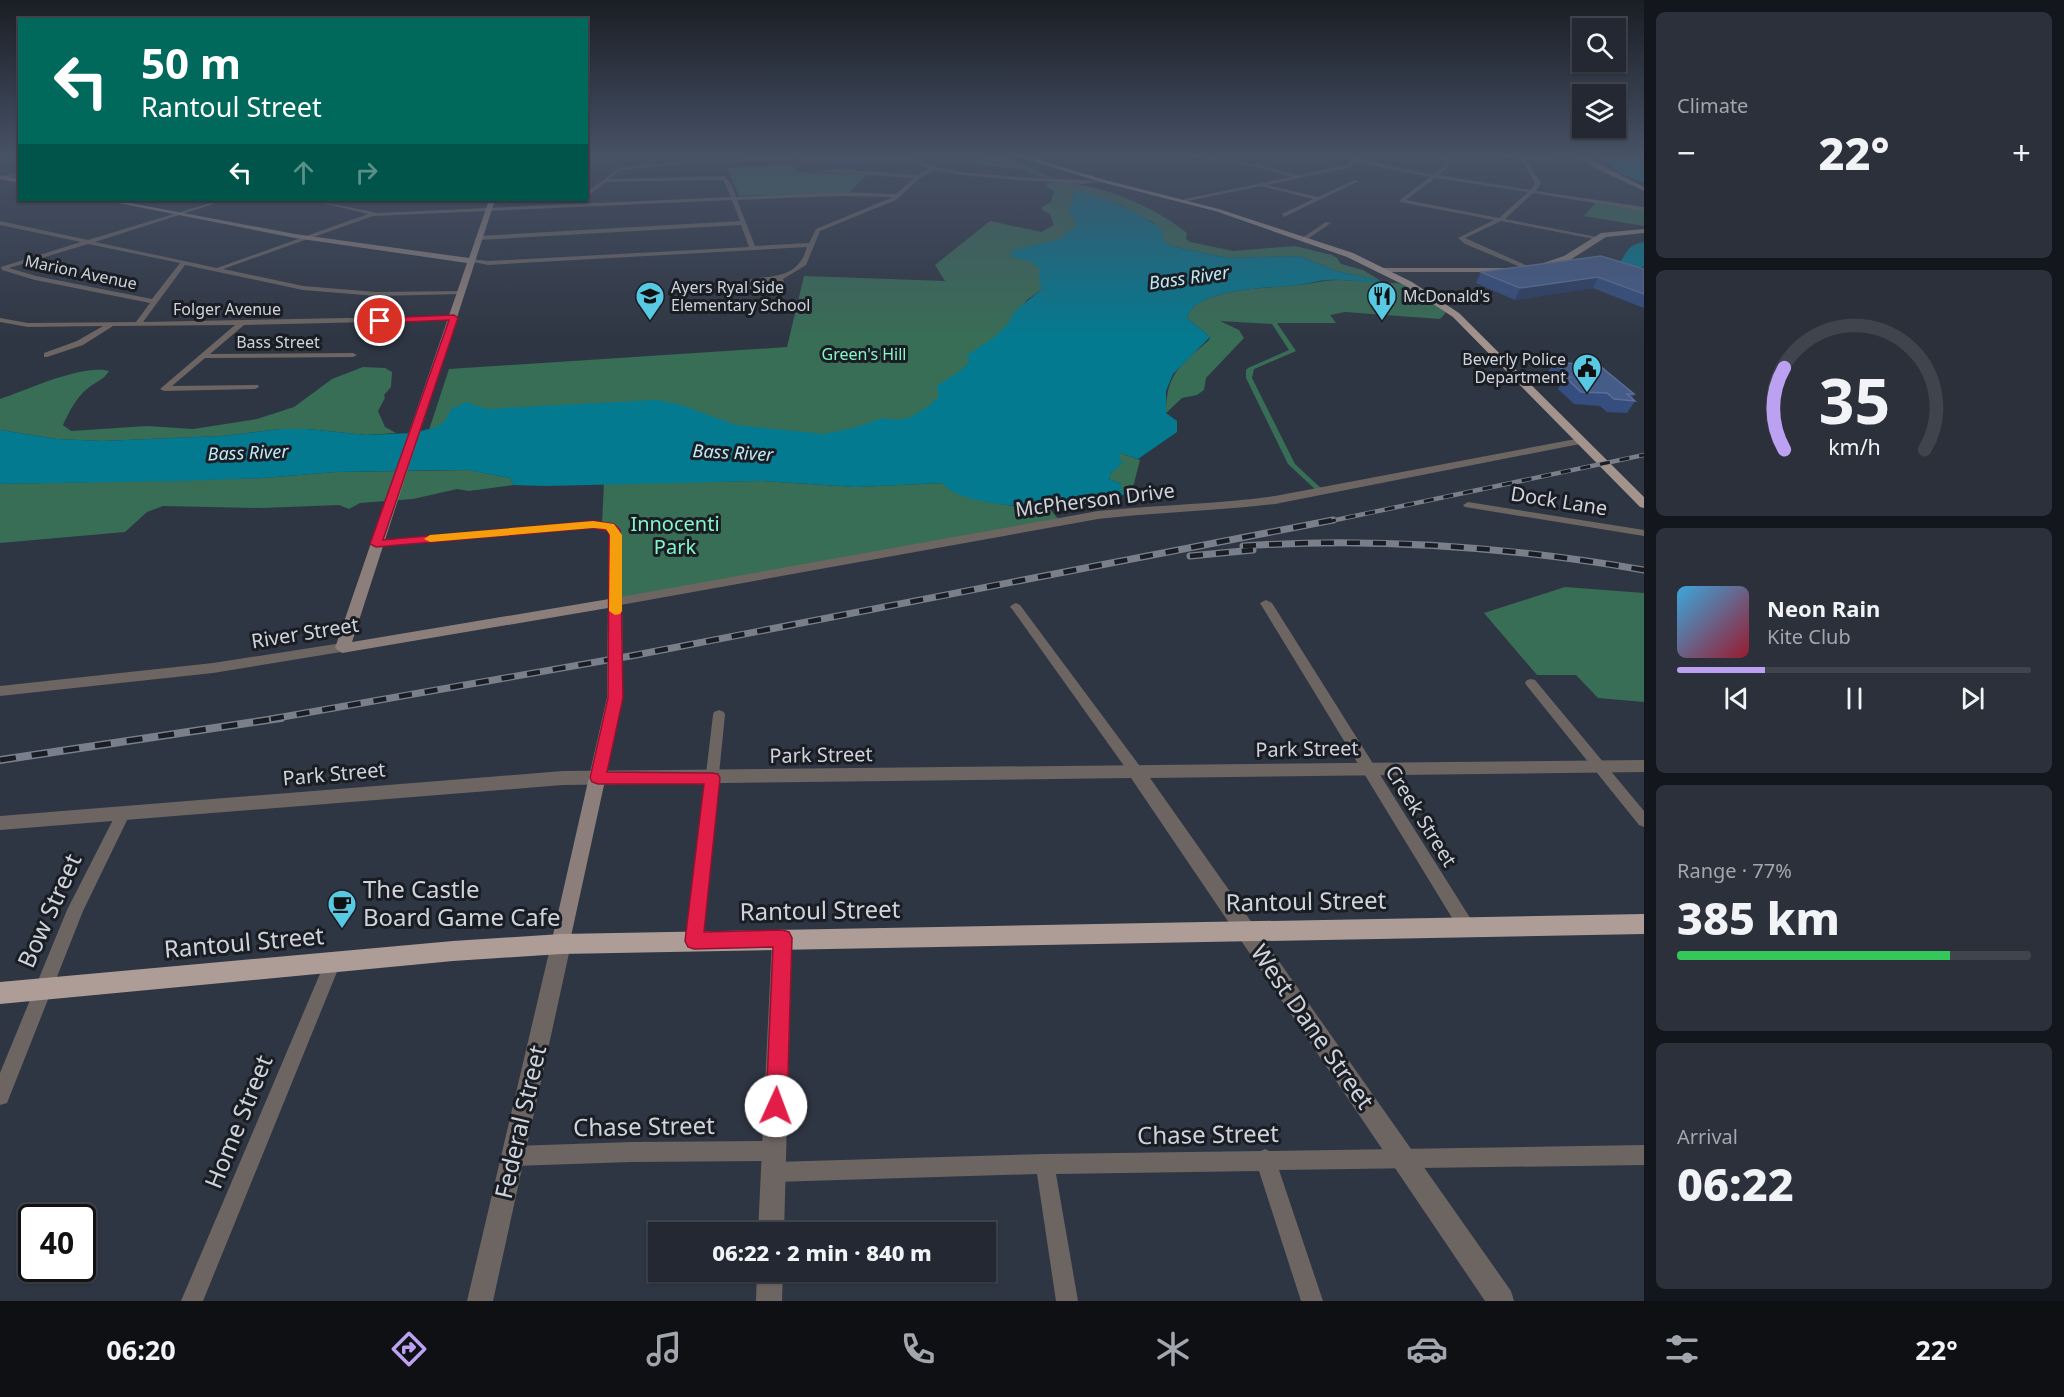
<!DOCTYPE html>
<meta charset="utf-8">
<style>
:root{--surface:#232832;--page:#2b303a;--text:#f1f3f6;--muted:#a3a6ac;--line:#40444d;--accent:#bca0f2}
body{margin:0;font-family:"Noto Sans",sans-serif;background:var(--page);color:var(--text);height:100vh;display:flex;flex-direction:column;font-size:22px;white-space:nowrap}
*{box-sizing:border-box;margin:0}
p{font-size:20px;color:var(--muted)}
.icon{flex:none;width:33px;height:33px;fill:none;stroke:currentColor;stroke-width:2;stroke-linecap:round;stroke-linejoin:round}
.map{position:relative;flex:1;overflow:hidden}
.drawer{display:flex;flex-direction:column;gap:12px;padding:12px;background:#13161c;width:420px}
.drawer>*{flex:none}
.hud{position:absolute;left:18px;top:18px;width:570px;height:183px;border-radius:0px;box-shadow:0 2px 4px #0004,0 0 0 2px var(--line);background:#00695c;color:#fff;overflow:hidden}
.buttons{position:absolute;left:1572px;top:18px;display:grid;gap:12px}
.buttons a{display:grid;place-items:center;width:54px;height:54px;border-radius:0px;background:var(--surface);box-shadow:0 2px 4px #0004,0 0 0 2px var(--line);font-size:30px}
.speed{position:absolute;left:18px;top:1204px;display:flex;gap:12px;font-size:30px;font-weight:700;text-align:center}
.speed>*{display:grid;place-content:center;width:78px;height:78px;border-radius:50%;background:var(--surface);box-shadow:0 2px 4px #0004,0 0 0 2px var(--line);line-height:1}
.speed .limit{border:3px solid #111;border-radius:9px;background:#fff;color:#111}
.pin{position:absolute;display:grid;place-items:center;width:51px;height:51px;color:#fff;margin:-26px;border:3px solid #fff;border-radius:50%;box-shadow:0 2px 6px #0007}
.me{position:absolute;width:66px;margin:-33px;rotate:2deg;stroke-linejoin:round;filter:drop-shadow(0 0 4px #0008)}
.turn{display:flex;align-items:center;gap:21px;height:126px;padding:0 24px;font-size:27px}
.turn .icon{width:78px;height:78px;stroke-width:2.5}
.turn b{display:block;font-size:42px;line-height:51px}
.lanes{display:flex;align-items:center;height:57px;padding:0 24px;background:#0003;justify-content:center;gap:30px;direction:ltr}
.lanes .off{opacity:.35}
.big{font-size:45px;font-weight:800;line-height:1.1}
.drawer .tile{flex:1;display:flex;flex-direction:column;justify-content:center;gap:9px;min-width:0;padding:0 21px;border-radius:9px;background:var(--page)}
.drawer .dial{align-items:center;gap:0}
.dial svg{height:156px;overflow:visible;fill:none;stroke:var(--line);stroke-width:7;stroke-linecap:round;text-anchor:middle}
.dial text{fill:var(--text);stroke:none}
.song{display:flex;align-items:center;gap:18px}
.cover{width:72px;height:72px;border-radius:9px;background:linear-gradient(135deg,hsl(200 70% 55%),hsl(350 70% 35%))}
.played{height:6px;border-radius:3px;background:linear-gradient(90deg,var(--accent) 25%,var(--line) 25%)}
.keys{display:flex;justify-content:space-around;direction:ltr}
.heat{display:flex;justify-content:space-between;align-items:center;font-size:33px;direction:ltr}
.charge{height:9px;border-radius:4px;background:linear-gradient(90deg,#34c759 77%,var(--line) 0)}
.trip{position:absolute;left:648px;top:1222px;width:348px;height:60px;border-radius:0px;background:var(--surface);box-shadow:0 2px 4px #0004,0 0 0 2px var(--line);font-weight:800;line-height:60px;text-align:center}
.tab-bar{display:flex;height:96px;justify-content:space-around;align-items:center;background:#0e1014;color:var(--muted)}
.tab-bar .icon{width:42px;height:42px}
.tab-bar .current{color:var(--accent)}
.tab-bar b{font-size:27px;color:var(--text)}
main{display:flex;flex:1;min-height:0}
.map>svg:first-child{display:block}
</style>
<main>
<div class="map">
<svg width="1644" height="1301" viewBox="0 0 1644 1301">
<rect width="100%" height="100%" fill="#2f3643"/>
<path fill="#386d56" d="M990,156H1003L1055,179H1047L1021,169L973,164Z
M792,165L799,172L866,175L850,192L739,196L727,168Z
M1047,183C1089,178 1155,206 1187,233L1186,239L1190,242L1233,251L1295,246L1332,255L1337,258L1341,264L1363,270L1381,281L1336,271L1300,256L1229,258L1175,247L1165,242L1154,223L1119,204L1072,192L1074,199L1068,209L1076,222V227L1064,237L1042,289L1027,300L979,367L924,418L822,438L428,433L449,369L787,347L804,276L945,281L935,265L990,221L1041,232L1054,225L1050,214L1042,210V207L1051,202L1054,191L1046,186Z
M1596,202L1644,210V226L1584,216Z
M1340,280L1409,284L1449,309L1440,319L1345,312L1330,315L1336,323H1277L1296,351L1254,369L1252,378L1295,464L1324,491L1318,492L1288,464L1246,378V370L1248,368L1289,350L1272,324L1220,321L1239,330L1244,338L1206,378L1204,390L1197,395L1182,398L1166,413C1166,373 1181,365 1209,340L1210,337L1187,318C1193,289 1266,288 1289,286C1307,285 1323,280 1340,280Z
M363,367L385,368L392,372L391,387L384,395L385,398L378,411L385,427L396,433L366,435L308,429H281L222,436L102,441L57,439L0,430V399C28,390 81,364 109,371C104,380 95,382 87,389C76,398 69,412 63,425L71,431L147,426L193,429L257,419L294,407L332,379Z
M1120,453L1140,460L1133,487L1126,493L1121,491V484L1109,479L1111,473L1122,463L1120,460Z
M469,470L510,478L514,485L469,491L457,489L413,499L360,503L349,509L339,505L262,508L163,506L147,512L125,532L0,543V484L263,478L336,472Z
M762,481L856,487L943,483L983,501L1025,508H1049L1060,521L615,602L616,535L602,524L604,483Z
M1565,587L1644,593V702L1598,698L1576,675H1537L1484,613Z"/>
<path fill="#037a90" d="M1591,156H1644V182L1623,175L1606,162Z
M1072,190C1105,198 1137,209 1163,231L1162,235L1165,242L1175,247L1229,258L1300,256L1336,271L1381,281L1383,284C1365,282 1346,279 1328,280C1314,281 1301,286 1287,286C1264,288 1193,290 1187,318L1210,337L1173,374L1166,391V413L1177,421V432L1138,459L1120,453V460L1123,463L1111,473L1109,479L1121,484V491L1126,493C1098,512 963,513 943,483L856,487L762,481L545,486L514,485L510,478L468,470H441L336,472L263,478L180,481L0,484V430L57,439L102,441L222,436L281,429H308L366,435L413,433L437,427L445,421L451,409L466,402L486,409L657,400L678,404L736,425L824,434L857,427L883,418L897,420L911,417L930,405L939,396L937,386C948,378 963,372 970,360L966,356L995,337L1010,321L1014,312L1042,289L1039,279L1040,269L1031,262L1010,256L1012,251L1018,249L1063,238L1065,233L1076,227V222L1068,209L1074,199Z
M1644,242V267H1625L1618,264C1628,254 1625,245 1644,242Z"/>
<g fill="none" stroke-linecap="round" stroke-linejoin="round">
<path fill="#6d6562" fill-rule="evenodd" d="M907,156H912L921,162L938,168L962,172L1018,177L1106,181L1082,184L1018,180L962,175L935,170L920,178L896,200L820,231L806,265L783,279L785,287C772,295 756,295 744,286L747,280C774,275 798,279 807,247L488,265L468,261L471,259L488,261L749,247L741,225L479,240L476,238L479,236L740,221L732,200L373,216L223,269L303,286L376,292L464,291L465,292L462,294L376,296L303,290L185,265L143,322L454,316L458,318L454,320L244,325L210,354L353,353L357,355L353,357L205,358L172,386L258,385L259,387L255,389L164,391L160,389L235,325L113,326L83,345L47,357H44V353L77,341L103,326L28,327L0,322V318L28,323L136,322L150,303L35,280L2,270L1,267L81,242L0,225V221L88,240L220,200H226L95,242L217,268L368,214L312,200L378,213L731,197L723,180L606,182L586,197V193L619,168L688,161L791,157L908,158ZM791,159L911,160L917,164L930,168L917,175L839,169L813,171L914,178L896,194L838,192L736,197L732,185L724,176L609,179L620,170L688,163ZM838,196L893,197L816,229L809,243L755,246L737,200ZM88,244L180,263L152,299L36,276L9,268ZM777,280L779,285C770,290 760,290 751,285L752,283Z
M1189,156H1201L1258,165L1298,175L1347,165L1350,160L1346,156L1433,175L1444,166L1445,162L1442,156H1446C1452,166 1446,169 1438,175L1531,190L1535,183L1521,159L1496,156H1523L1589,162L1591,164L1526,160L1541,183L1536,191L1644,207V211L1533,193L1505,219L1602,238L1599,240L1501,221L1465,238L1530,267L1531,268L1528,270L1465,244L1458,238L1494,220L1400,202V200L1430,177L1354,162L1351,167L1267,185L1318,197L1354,180L1359,181L1284,217L1282,214L1313,199L1261,186L1183,202L1185,199L1292,177L1258,167ZM1435,178L1528,192L1499,218L1406,200Z
M20,172V175L0,179V177Z
M1326,222L1331,223L1306,240H1302V238Z
M1468,502L1644,530V536L1465,507L1463,505Z
M593,522L613,524L621,535V602L619,604H611L609,602L611,535L606,529L593,528L376,547L371,544L376,541Z
M1266,600L1272,603L1472,921L1474,926L1472,931L1466,933L1460,931L1260,603Z
M1016,603L1020,605L1142,769L1144,773L1142,777L1137,778L1132,777L1012,609L1010,607L1012,605Z
M1531,679L1535,680L1644,811V827L1639,825L1527,686L1525,683L1527,680Z
M719,710L724,712L725,715L702,941L700,946L694,948L688,946L686,941L713,715L714,712Z
M123,808L128,810L130,814L83,911L7,1103L0,1105V1073L67,910L118,810Z
M333,954L339,957L341,962L203,1301H181L325,962L327,957Z
M775,1141L782,1144L785,1151L782,1158L775,1161L631,1162L514,1166L507,1163L504,1156L507,1149L514,1146L631,1142Z
M1644,1145V1165L1279,1170L1323,1301H1301L1259,1171L1056,1174L1078,1301H1056L1037,1174L774,1182L767,1179L764,1172L767,1165L774,1162L1045,1154L1261,1151L1265,1149L1269,1151Z"/>
<path fill="#6d6562" fill-rule="evenodd" d="M1581,438L1585,439V443L1275,504C1216,511 1157,512 1098,519L615,606L608,602L615,598L1098,511C1157,505 1216,504 1275,496Z
M342,643L349,648L347,651L213,673L0,696V686L213,663Z
M1644,760V772L1150,778L1511,1291L1514,1301H1485L1131,778L563,785L0,830V816L563,771Z
M782,929L789,932L792,938L784,1233H758L772,938L775,932Z
M561,935L568,938L571,944L493,1301H467L551,944L554,938Z
M757,1272H783L782,1301H756Z"/>
<path fill="#8c7f7b" fill-rule="evenodd" d="M1577,156H1584L1644,187V191L1593,167Z
M0,175L20,179V183L0,179Z
M103,200H114L295,234L469,258L489,200H495L352,642L615,598L620,599L622,602L623,698L568,950L561,953L554,950L551,944L607,698L608,608L342,653L335,648L467,263L295,238Z
M1644,229V233L1606,237L1570,260L1536,269L1532,267L1564,256L1601,233Z
M1380,268H1509L1513,270L1509,272H1383L1379,270Z"/>
<path fill="#a3938d" fill-rule="evenodd" d="M1016,156H1026L1105,180L1219,209L1353,253L1412,282L1459,313L1644,497V508L1640,507L1453,317L1406,286L1347,257L1215,211L1101,182Z"/>
<path fill="#ae9c96" fill-rule="evenodd" d="M1644,914V934L561,954L453,961L0,1004V982L453,941L561,934Z"/>
<g stroke="#7a808b" stroke-width="4.5">
<path id="rail-far2" d="M1326,522L1644,455"/>
</g>
<g stroke="#7a808b" stroke-width="7">
<path id="rail-far1" d="M1243,546C1378,537 1510,547 1644,570
M1190,556L1253,550
M271,719L636,655L1333,520"/>
</g>
<g stroke="#7a808b" stroke-width="8">
<path id="rail" d="M0,760L281,718"/>
</g>
<use href="#rail-far2" stroke="#1a1d23" stroke-width="3" stroke-dasharray="10" stroke-linecap="butt"/>
<use href="#rail-far1" stroke="#1a1d23" stroke-width="4.5" stroke-dasharray="13" stroke-linecap="butt"/>
<use href="#rail" stroke="#1a1d23" stroke-width="5" stroke-dasharray="16" stroke-linecap="butt"/>
</g>
<path fill="#354e7f" d="M1644,269V308L1593,288L1515,300L1476,283L1481,272Z
M1554,362L1634,394L1632,398L1635,401L1627,413L1607,412L1600,406L1574,404L1558,389L1560,386L1547,374Z"/>
<path fill="#2b3e63" d="M1598,277L1593,288L1515,300L1520,288Z"/>
<path fill="#455c89" stroke="#5b6f96" stroke-width="1.5" d="M1601,256L1644,269V294L1598,277L1520,288L1481,272Z
M1554,362L1600,366L1634,394H1627L1635,401L1614,399L1607,393L1581,392L1565,377H1570Z"/>
<linearGradient id="sky" x2="0" y2="1"><stop stop-color="#1a1e25"/><stop offset="0.46" stop-color="#475266"/><stop offset="1" stop-color="#475266" stop-opacity="0"/></linearGradient>
<rect width="1644" height="338" fill="url(#sky)"/>
<path fill="#e11d48" stroke="#92132f" stroke-width="1.5" d="M454,315L458,318L383,540L593,521L614,524L620,530L623,698L607,772L712,773L718,774L720,778L704,932L782,930L789,932L792,938L787,1106L784,1114L776,1117L769,1114L766,1106L773,947L694,949L688,947L685,941L704,784H598L592,782L590,778L608,698L609,531L593,528L376,547L370,544L449,320L380,323L376,321L380,318Z"/>
<path fill="#f59e0b" d="M593,521L614,524L622,535V611L620,614L615,615L609,611L610,535L606,529L593,528L430,542L424,539L430,535Z"/>
<defs>
<g id="school-pin" transform="scale(1.5)"><path d="M0 17L-7.5 6A9.5 9.5 0 1 1 7.5 6Z" fill="#58c9e3" stroke="#1a1d23"/><path d="M0-5L7-2L0 1L-7-2ZM-4 1L0 2.5L4 1V4Q0 6-4 4Z" fill="#111"/></g>
<g id="restaurant-pin" transform="scale(1.5)"><path d="M0 17L-7.5 6A9.5 9.5 0 1 1 7.5 6Z" fill="#58c9e3" stroke="#1a1d23"/><path d="M-5-6h1v4h1v-4h1v4h1v-4h1v5L-1.5 .5V6h-2V.5L-5-1ZM5-6V6H3V1.5H1.5Q1.5-4 5-6Z" fill="#111"/></g>
<g id="civic-pin" transform="scale(1.5)"><path d="M0 17L-7.5 6A9.5 9.5 0 1 1 7.5 6Z" fill="#58c9e3" stroke="#1a1d23"/><path d="M-.6-6.5H3V-4.5H.6V-3L4-1V1h2V6H-6V1h2V-1L-.6-3ZM-1.2 2.5V6h2.4V2.5Z" fill="#111"/></g>
<g id="cafe-pin" transform="scale(1.5)"><path d="M0 17L-7.5 6A9.5 9.5 0 1 1 7.5 6Z" fill="#58c9e3" stroke="#1a1d23"/><path d="M-5.5-4.5H6V0H3Q3 3.5 0 3.5H-2.5Q-5.5 3.5-5.5 0ZM3-3.2v2h1.7v-2ZM-6 4.5H4V6H-6Z" fill="#111"/></g>
</defs>
<g fill-rule="evenodd">
<use href="#school-pin" x="650" y="296"/>
<use href="#restaurant-pin" x="1382" y="296"/>
<use href="#civic-pin" x="1587" y="368"/>
<use href="#cafe-pin" x="342" y="904"/>
</g>
<g text-anchor="middle" stroke-width="6" stroke-linejoin="round" paint-order="stroke">
<g font-size="16" fill="#cfd4dc" stroke="#1a1d23">
<text transform="translate(81 272) rotate(12)" y="6">Marion Avenue</text>
<text x="227" y="315">Folger Avenue</text>
<text x="278" y="348">Bass Street</text>
</g>
<g font-size="16" fill="#cfd4dc" stroke="#1a1d23" text-anchor="start">
<text x="671" y="293">Ayers Ryal Side<tspan x="671" dy="18">Elementary School</tspan></text>
<text x="1403" y="302">McDonald's</text>
<text x="1566" y="365" text-anchor="end">Beverly Police<tspan x="1566" dy="18">Department</tspan></text>
</g>
<g font-size="16" fill="#86f6c7" stroke="#1a1d23">
<text x="864" y="360">Green's Hill</text>
</g>
<g font-size="18" font-style="italic" fill="#bdeaf6" stroke="#1a1d23">
<text transform="translate(1189 278) rotate(-8)" y="6">Bass River</text>
<text transform="translate(248 453) rotate(-2)" y="6">Bass River</text>
<text transform="translate(733 453) rotate(3)" y="6">Bass River</text>
</g>
<g font-size="20" fill="#cfd4dc" stroke="#1a1d23">
<text transform="translate(1095 500) rotate(-7)" y="7">McPherson Drive</text>
<text transform="translate(1559 501) rotate(9)" y="7">Dock Lane</text>
<text transform="translate(305 633) rotate(-9)" y="7">River Street</text>
<text transform="translate(1307 749) rotate(-1)" y="7">Park Street</text>
<text transform="translate(821 755) rotate(-1)" y="7">Park Street</text>
<text transform="translate(334 774) rotate(-5)" y="7">Park Street</text>
<text transform="translate(1421 816) rotate(58)" y="7">Creek Street</text>
</g>
<g font-size="20" fill="#86f6c7" stroke="#1a1d23">
<text x="675" y="531">Innocenti<tspan x="675" dy="23">Park</tspan></text>
</g>
<g font-size="24" fill="#cfd4dc" stroke="#1a1d23" text-anchor="start">
<text x="363" y="898">The Castle<tspan x="363" dy="28">Board Game Cafe</tspan></text>
</g>
<g font-size="24" fill="#cfd4dc" stroke="#1a1d23">
<text transform="translate(1306 902) rotate(-1)" y="8">Rantoul Street</text>
<text transform="translate(50 911) rotate(-66)" y="8">Bow Street</text>
<text transform="translate(820 911) rotate(-1)" y="8">Rantoul Street</text>
<text transform="translate(244 943) rotate(-5)" y="8">Rantoul Street</text>
<text transform="translate(1312 1027) rotate(55)" y="8">West Dane Street</text>
<text transform="translate(239 1122) rotate(-68)" y="8">Home Street</text>
<text transform="translate(521 1122) rotate(-77)" y="8">Federal Street</text>
<text transform="translate(644 1127) rotate(-1)" y="8">Chase Street</text>
<text transform="translate(1208 1135) rotate(-1)" y="8">Chase Street</text>
</g>
</g>
</svg>
<div class="buttons">
<a><svg class="icon" aria-label="search" viewBox="0 0 24 24"><circle cx="10" cy="10" r="6"/><path d="M15 15l6 6"/></svg></a>
<a><svg class="icon" aria-label="layers" viewBox="0 0 24 24"><path d="M12 4l9 5-9 5-9-5zM3 14l9 5 9-5"/></svg></a>
</div>
<div class="speed"><div class="limit">40</div></div>
<div class="pin" style="left:380px;top:321px;background:#d93025"><svg class="icon" aria-label="arrive" viewBox="0 0 24 24"><path d="M6 21V4h12l-3 4 3 4H6"/></svg></div>
<svg class="me" style="left:776px;top:1106px" viewBox="-20 -20 40 40"><circle r="19" fill="#fff"/><path d="M0-13L10 11 0 6-10 11z" fill="#e11d48"/></svg>
<div class="trip">06:22 · 2 min · 840 m</div>
<div class="hud">
<div class="turn"><svg class="icon" aria-label="left" viewBox="0 0 24 24"><path d="M17 20v-9H6M10 6l-5 5 5 5"/></svg><div><b>50 m</b>Rantoul Street</div></div>
<div class="lanes"><svg class="icon" aria-label="left" viewBox="0 0 24 24"><path d="M17 20v-9H6M10 6l-5 5 5 5"/></svg><svg class="icon off" aria-label="ahead" viewBox="0 0 24 24"><path d="M12 20V5M6 11l6-6 6 6"/></svg><svg class="icon off" aria-label="right" viewBox="0 0 24 24"><path d="M7 20v-9h11M14 6l5 5-5 5"/></svg></div>
</div>
</div>
<section class="drawer">
<div class="tile"><p>Climate</p>
<div class="heat"><a>−</a><b class="big">22°</b><a>+</a></div>
</div>
<div class="tile dial"><svg viewBox="0 0 100 80">
<path d="M14 69A42 42 0 1 1 86 69"/>
<path d="M14 69A42 42 0 0 1 14 27" stroke="#bca0f2"/>
<text x="50" y="56" font-size="32" font-weight="700">35</text>
<text x="50" y="72" font-size="11">km/h</text>
</svg></div>
<div class="tile">
<div class="song"><i class="cover"></i><div><b>Neon Rain</b><p>Kite Club</p></div></div>
<div class="played"></div>
<div class="keys"><svg class="icon" aria-label="previous" viewBox="0 0 24 24"><path d="M18 5L8 12l10 7zM5 5v14"/></svg><svg class="icon" aria-label="pause" viewBox="0 0 24 24"><path d="M8 5v14M16 5v14"/></svg><svg class="icon" aria-label="next" viewBox="0 0 24 24"><path d="M6 5l10 7-10 7zM19 5v14"/></svg></div>
</div>
<div class="tile"><p>Range · 77%</p><b class="big">385 km</b><div class="charge"></div></div>
<div class="tile"><p>Arrival</p><b class="big">06:22</b></div>
</section>
</main>
<nav class="tab-bar">
<b>06:20</b>
<svg class="icon current" aria-label="directions" viewBox="0 0 24 24"><path d="M12 3l9 9-9 9-9-9zM9 14v-3h6M13 9l2 2-2 2"/></svg>
<svg class="icon" aria-label="music" viewBox="0 0 24 24"><path d="M9 18V5l10-2v13"/><circle cx="6" cy="18" r="3"/><circle cx="16" cy="16" r="3"/></svg>
<svg class="icon" aria-label="phone" viewBox="0 0 24 24"><path d="M5 4h4l2 5-3 2q2 4 5 5l2-3 5 2v4C11 20 4 13 5 4z"/></svg>
<svg class="icon" aria-label="climate" viewBox="0 0 24 24"><path d="M12 3v18M4 7l16 10M4 17L20 7"/></svg>
<svg class="icon" aria-label="car" viewBox="0 0 24 24"><path d="M5 17H2v-5l4-1 3-4h7l3 4 3 1v5h-3M9 17h6M6 11h13"/><circle cx="7" cy="17" r="2"/><circle cx="17" cy="17" r="2"/></svg>
<svg class="icon" aria-label="filters" viewBox="0 0 24 24"><path d="M4 7h16M4 17h16"/><circle cx="9" cy="7" r="2"/><circle cx="15" cy="17" r="2"/></svg>
<b>22°</b>
</nav>
